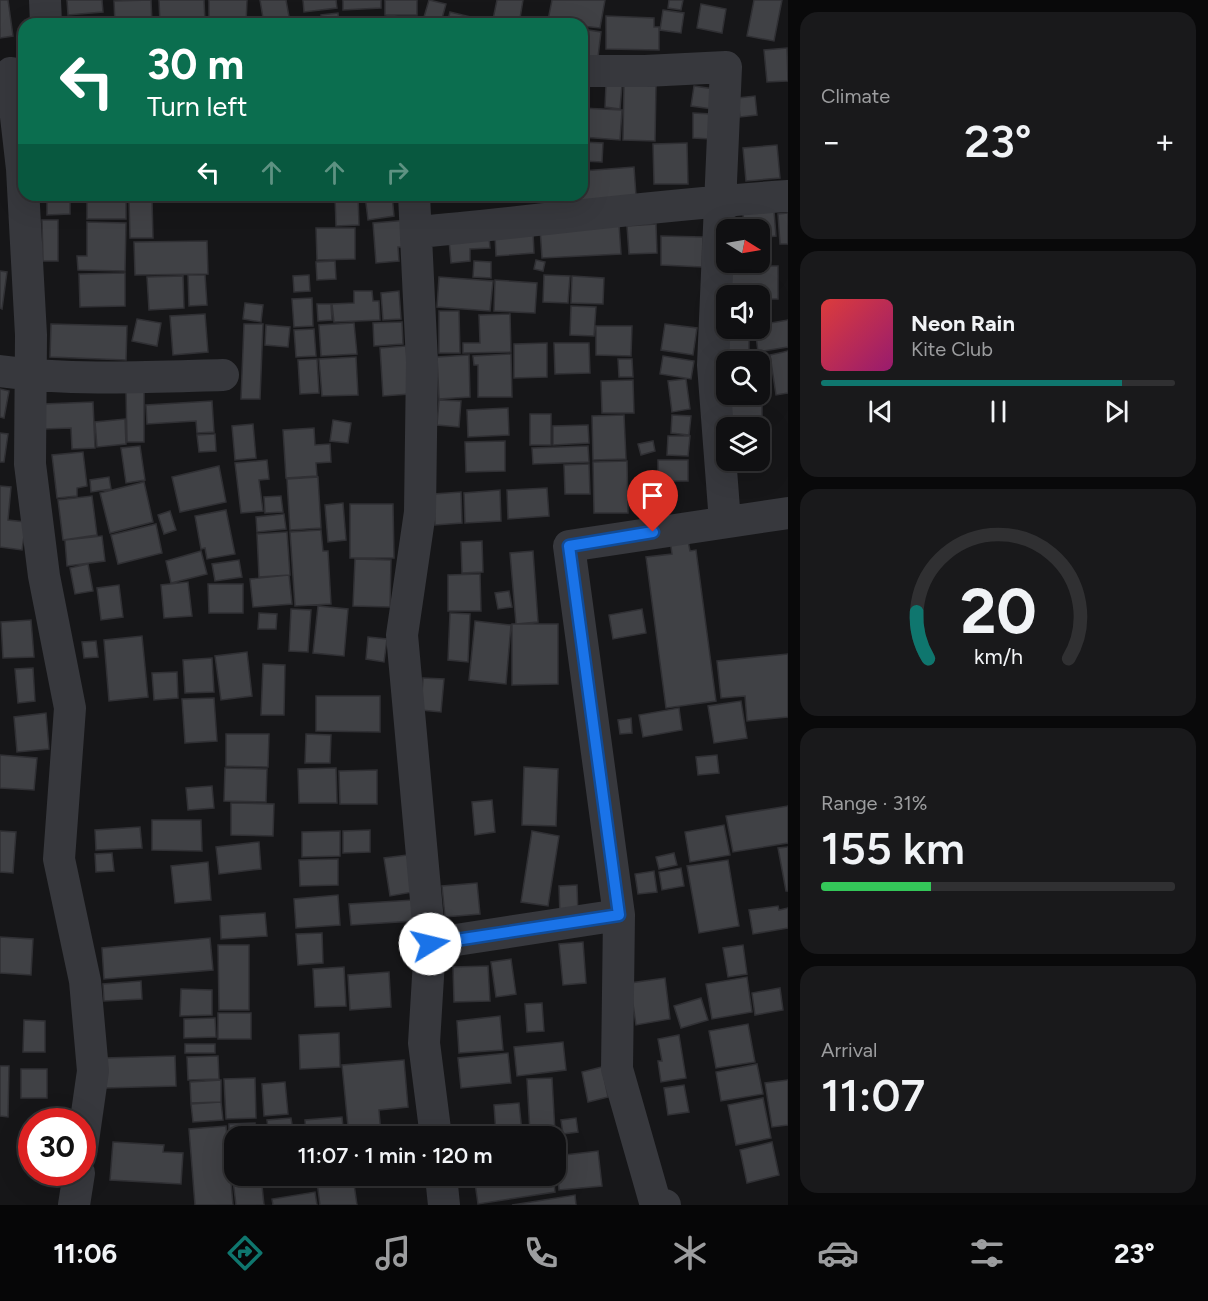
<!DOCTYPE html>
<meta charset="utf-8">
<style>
:root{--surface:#101012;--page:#19191b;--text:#f1f3f6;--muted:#9c9d9f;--line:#303032;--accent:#0f766e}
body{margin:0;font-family:Figtree,sans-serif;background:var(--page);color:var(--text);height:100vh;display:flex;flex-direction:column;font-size:22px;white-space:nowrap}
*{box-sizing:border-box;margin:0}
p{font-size:20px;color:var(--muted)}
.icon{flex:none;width:33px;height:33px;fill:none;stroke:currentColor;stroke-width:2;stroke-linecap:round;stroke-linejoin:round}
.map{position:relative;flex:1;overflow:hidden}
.details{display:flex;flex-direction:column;gap:12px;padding:12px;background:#09090a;width:420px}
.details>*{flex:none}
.top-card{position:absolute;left:18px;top:18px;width:570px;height:183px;border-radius:18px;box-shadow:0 6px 24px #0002,0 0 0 2px var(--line);background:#0b6e4f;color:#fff;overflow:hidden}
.needle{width:39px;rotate:101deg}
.controls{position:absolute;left:716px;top:219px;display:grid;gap:12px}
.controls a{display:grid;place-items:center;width:54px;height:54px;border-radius:12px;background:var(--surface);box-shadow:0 6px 24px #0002,0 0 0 2px var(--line);font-size:30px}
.speed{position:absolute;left:18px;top:1108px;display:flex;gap:12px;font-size:30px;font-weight:700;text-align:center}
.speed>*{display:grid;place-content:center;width:78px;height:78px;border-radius:50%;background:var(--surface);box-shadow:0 6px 24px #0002,0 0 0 2px var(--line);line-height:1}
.speed .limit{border:9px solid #d22;background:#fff;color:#111}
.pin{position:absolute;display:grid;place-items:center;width:51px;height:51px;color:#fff;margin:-62px -26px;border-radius:50% 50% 50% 0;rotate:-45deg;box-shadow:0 0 6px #0007}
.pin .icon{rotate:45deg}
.me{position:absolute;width:66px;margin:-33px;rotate:81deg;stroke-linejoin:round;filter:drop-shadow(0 0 4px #0008)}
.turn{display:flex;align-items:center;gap:21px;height:126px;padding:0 30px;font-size:27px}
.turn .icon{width:78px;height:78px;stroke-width:2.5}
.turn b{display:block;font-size:42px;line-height:51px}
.lanes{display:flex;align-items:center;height:57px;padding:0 30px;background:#0003;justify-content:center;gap:30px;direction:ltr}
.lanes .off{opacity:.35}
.big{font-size:45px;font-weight:600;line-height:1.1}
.details .widget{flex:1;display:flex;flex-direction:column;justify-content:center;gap:9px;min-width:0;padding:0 21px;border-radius:18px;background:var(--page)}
.details .dial{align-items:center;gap:0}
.dial svg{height:156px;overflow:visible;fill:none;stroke:var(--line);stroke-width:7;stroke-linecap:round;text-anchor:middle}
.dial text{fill:var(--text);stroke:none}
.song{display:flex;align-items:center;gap:18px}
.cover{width:72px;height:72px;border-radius:9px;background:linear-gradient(135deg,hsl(0 70% 55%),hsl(320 70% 35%))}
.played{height:6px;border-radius:3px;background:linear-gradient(90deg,var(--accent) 85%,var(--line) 85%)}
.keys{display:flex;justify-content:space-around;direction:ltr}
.heat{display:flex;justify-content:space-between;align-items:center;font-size:33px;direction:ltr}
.charge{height:9px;border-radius:4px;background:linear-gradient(90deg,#34c759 31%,var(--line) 0)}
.trip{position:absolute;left:224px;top:1126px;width:342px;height:60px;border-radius:18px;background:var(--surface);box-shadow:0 6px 24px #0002,0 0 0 2px var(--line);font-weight:600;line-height:60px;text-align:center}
.menu{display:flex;height:96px;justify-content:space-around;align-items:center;background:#060607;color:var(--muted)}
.menu .icon{width:42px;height:42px}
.menu .on{color:var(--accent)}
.menu b{font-size:27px;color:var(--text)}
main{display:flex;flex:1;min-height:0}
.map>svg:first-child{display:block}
</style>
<main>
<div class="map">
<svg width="788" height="1205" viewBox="0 0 788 1205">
<rect width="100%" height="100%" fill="#161618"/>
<path fill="#404145" stroke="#303034" stroke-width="1.5" d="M0,0H8L13,36L0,38Z
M67,0H102L103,12L68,15Z
M151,0L152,24H115L114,1Z
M159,0H204L205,22L160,24Z
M209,0H247L246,24H228V21L209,20Z
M260,0H286L290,22L264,24Z
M303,0H336L337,8L304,12Z
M343,0H381V8L343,10Z
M385,0H417V15H385Z
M429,0L446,4L441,22L424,17Z
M497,0H523L519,24H492Z
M552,0H605L600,28L582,26V24L548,20Z
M669,0H683L681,10L668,8Z
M754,0H782L774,41L747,36Z
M701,4L726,9L722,33L697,28Z
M663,10L684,13L681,33L660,30Z
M450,12L475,18L473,24H447Z
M338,13L339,24H322L321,15Z
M387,16L417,18V24H386Z
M606,16L654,18V27H659V50L606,49Z
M582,29L601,32L598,57L582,55Z
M787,48L788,81L767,82L764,50Z
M606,84L622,85L620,109L605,107Z
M624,86H656L655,141L623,140Z
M694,86L714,89L712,109L691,106Z
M755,96L757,115L740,117L738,98Z
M582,108L622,110L620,140L582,137Z
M693,113L712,114L711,139L693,138Z
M582,142L603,143L602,162L582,161Z
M687,143L688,184H654L653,144Z
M777,145L780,178L746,181L743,148Z
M634,167L636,196L579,201V195H582V171Z
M87,195H126V219H87Z
M358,195L359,225L336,226L335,196Z
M365,195H392L394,216L368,220Z
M430,195H455V199L431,201Z
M546,195H570V200L545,199Z
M47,197H70V214L47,215Z
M129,199H152L153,238H130Z
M774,211L776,236L759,238V230H744L743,213Z
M788,213V244H780L778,214Z
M42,220H58V261H43Z
M408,220L410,247H398L399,261L376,263L373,223Z
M87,222L126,223L125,271L78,270L77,256H87Z
M619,224L621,254L542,258L540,228Z
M656,224L657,253L629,254L627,226Z
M316,228H355V259L317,260Z
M533,232L534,253L496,256L495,235Z
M661,236L703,237L702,267L661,265Z
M489,237L490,248L470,249V261L451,263L449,240Z
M207,241L208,274L135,275L134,242Z
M536,260L545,262L543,271L534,269Z
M335,261L336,279L317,280L316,262Z
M474,261L491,262V278L473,277Z
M730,266H778V299H759V296H730Z
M0,271L7,272L2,309L0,308Z
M125,273V306L80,307L79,274Z
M188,275H205L207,305L189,306Z
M309,275L310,291L294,292L293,276Z
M544,275L570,276L568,303L543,302Z
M183,276L184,308L149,310L147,277Z
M572,276L604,278L603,304L571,303Z
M439,277L493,281L490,311L437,307Z
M495,280L537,283L535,313L494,311Z
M354,291H372L373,301H379L380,320L334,322L332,304L354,303Z
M399,291L401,319L383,320L381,293Z
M312,298L313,326L294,327L292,299Z
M245,303L263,305L261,322L243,319Z
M317,304H331L332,320L318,321Z
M571,306L596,307L594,336L570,335Z
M439,311H459L460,353H439Z
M205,314L208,352L173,355L170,316Z
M510,314L511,352L463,353V343H480L479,315Z
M137,319L161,323L157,346L132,341Z
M788,320V347L758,352L755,328H759V325Z
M402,322L403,344L374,346L373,323Z
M354,323L357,354L321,356L319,325Z
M51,324L127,326L126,360L50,357Z
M244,324H263L260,399H241Z
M665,324L697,328L693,355L661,350Z
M266,325L290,327L288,347L265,345Z
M596,326H632L631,356L596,355Z
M726,328H749V353H724Z
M314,329L316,356L296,357L294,330Z
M547,343V377L514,378V344Z
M554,343H589L590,373L555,374Z
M406,346L410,394L383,396L380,348Z
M788,351V393L776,395L770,355Z
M511,354L512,397H478V365H474L473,356Z
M469,355L470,397L439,399L437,357Z
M663,356L694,361L691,379L660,374Z
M356,357L358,395L322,396L319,359Z
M317,359L319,393L300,394L298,360Z
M618,359H632L633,377H619Z
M766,376L768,391L759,392V377Z
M686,379L690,409L672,412L668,381Z
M633,380L634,413H602L601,381Z
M0,389L9,391L4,418L0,417Z
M144,389V442H127L126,390Z
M727,396H762V445H759V428H727Z
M439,400L461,401L459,427L437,425Z
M212,401L214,432L197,433L196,421L147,424L146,405Z
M93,402L95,448L72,449L71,428L44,429L43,404Z
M508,408L509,435L468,437L467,410Z
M530,414H551V445H530Z
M624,415L626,459L593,460L592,416Z
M672,415L691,416L689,435L671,433Z
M125,419L126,444L97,447L95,422Z
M333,420L351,423L348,443L330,441Z
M253,424L256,458L235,460L232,426Z
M588,425L589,443L553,445V426Z
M314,428L315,445L330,444L331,462L316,463L317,476L286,478L283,430Z
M0,433L8,434L4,462H0Z
M215,434L216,451L199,452L197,435Z
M668,436H690L688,456L667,455Z
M505,441V471L466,472L465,442Z
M653,441L655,451L641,455L638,444Z
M140,446L145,480L126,483L121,448Z
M588,446L589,462L533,464L532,448Z
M83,452L87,486L77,488V496L57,498L52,455Z
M267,460L269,479L259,480L263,511L241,513L235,463Z
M658,460H688V481H658Z
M627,461L628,513H594L593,462Z
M589,464L590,494H565L564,465Z
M219,466L226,502L180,512L172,477Z
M109,477L111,489L91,492L90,480Z
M318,477L321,528L290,530L287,479Z
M144,482L153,522L110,533L100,493Z
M0,486L11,487L8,520L26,522L22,550L0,547Z
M547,488L549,516L508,519L507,490Z
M500,490L501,521L465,523L464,493Z
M461,492L462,523L435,525L434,494Z
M92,496L97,535L63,540L58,500Z
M281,496L283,512L265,513L264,497Z
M640,501H661L662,520H640Z
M343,503L346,540L328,542L325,505Z
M350,504H393L394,558H350Z
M226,510L235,554L207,559L205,548L201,549L195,516Z
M170,511L176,530L164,534L158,515Z
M284,514L286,529L257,532L256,517Z
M156,524L162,553L118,564L111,535Z
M321,530L323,551H328L331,604L295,606L290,532Z
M287,532L290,575L259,577L257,534Z
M102,536L105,561L67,566L65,540Z
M687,536L690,551L696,550L716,701L666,708L646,557L672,554L670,539Z
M482,541L483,572L462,573L461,542Z
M201,551L207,574L171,583L166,561Z
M533,551L538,622L516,624L510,553Z
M355,559L391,560L390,607L353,606Z
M239,560L242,577L215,581L212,564Z
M88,564L93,591L75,594L70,568Z
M480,574L481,611H448V575Z
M289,575L292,604L253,607L250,579Z
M188,582L192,616L164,618L161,585Z
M208,584H243V613H209Z
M119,585L123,617L101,620L97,588Z
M509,591L512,607L498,609L495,593Z
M318,606L348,609L344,656L313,653Z
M291,609L311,610L308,652L289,651Z
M642,609L646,633L613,639L609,615Z
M259,613L277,614L276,629H258Z
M450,613L470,614L468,662L448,660Z
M31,620L34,657L3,658L1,622Z
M475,621L511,625L506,684L469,680Z
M512,624H558V684L512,685Z
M142,636L148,697L109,701L104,640Z
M368,637L387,639L384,662L366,659Z
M96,641L98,657L84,658L82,642Z
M247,652L252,696L221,700L215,656Z
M788,654V717L747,721L745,696L721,698L717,661Z
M212,658L214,692L185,693L183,660Z
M263,664L285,665L284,715H261Z
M33,668L35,701L18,703L15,669Z
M177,672L178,698L154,700L152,673Z
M423,678L444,679L441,712L421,710Z
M316,696H380V732L316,731Z
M214,698L217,741L185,743L182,699Z
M741,701L747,738L714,743L708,706Z
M679,708L682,730L643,737L639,715Z
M46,713L49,749L17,752L14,717Z
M631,718L632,733L620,734L618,720Z
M226,734H269L268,767L226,766Z
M306,734L331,735L330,763H305Z
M0,755L37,758L34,790L0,788Z
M717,755L719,773L698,775L696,757Z
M524,767L558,769L556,826L522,825Z
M225,768L267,769L266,802L224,801Z
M336,768L337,803H299L298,769Z
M377,770V804H340L339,771Z
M212,786L214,808L188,810L186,788Z
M492,800L495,832L475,835L472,802Z
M231,803L274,804L273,836L231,835Z
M788,806V843L733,852L726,816Z
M152,820H201L202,851L152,850Z
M724,825L730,855L690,862L685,832Z
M140,827L142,848L96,850L95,830Z
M370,830V852L343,853V831Z
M0,831L16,832L13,873L0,872Z
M340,831V856L302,857V832Z
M532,831L559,836L548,906L521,902Z
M259,842L261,869L219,874L216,847Z
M788,847V891H786L778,848Z
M112,853L114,871L96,872L95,854Z
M674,853L677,865L659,869L656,857Z
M407,855L413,892L390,896L384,858Z
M338,859V885L300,886L299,860Z
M728,860L739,926L699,933L687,866Z
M208,862L211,900L175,903L171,866Z
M681,868L684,886L662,890L659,872Z
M654,871L657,892L638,894L635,874Z
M477,883L480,914L445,917L442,886Z
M577,885L578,916L560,917L559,886Z
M338,895L340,925L296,928L294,899Z
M413,900L415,921L351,925L349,904Z
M778,906L779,910L788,908V928L753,934L749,910Z
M265,913L267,936L221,939L220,916Z
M322,933L323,963L298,965L296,934Z
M0,937L33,939L31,975L0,973Z
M210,938L213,970L104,979L102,948Z
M583,942L586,983L563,985L559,944Z
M218,945H249V1010H219Z
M743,945L747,974L728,977L723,948Z
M511,959L516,994L496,997L491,962Z
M488,966L490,1001L454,1002L453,967Z
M344,967L346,1006L315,1007L313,969Z
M389,972L391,1007L350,1010L348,975Z
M747,977L752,1012L712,1019L706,984Z
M665,978L670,1019L636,1025L630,983Z
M141,981L142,999L104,1001L103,984Z
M780,988L783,1010L755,1015L752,993Z
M181,989L212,990V1015L180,1016Z
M701,998L708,1020L681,1028L674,1006Z
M542,1003L544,1031L527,1032L525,1004Z
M218,1013H251V1039H218Z
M500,1016L503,1050L459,1053L457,1021Z
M215,1018L216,1037L184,1038V1019Z
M24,1020L45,1021V1052H23Z
M748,1024L755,1062L716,1068L709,1031Z
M339,1033L340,1067L300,1069L299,1035Z
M679,1035L686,1078L661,1082L658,1061H662L658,1039Z
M563,1042L566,1070L517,1076L514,1047Z
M185,1044H215V1053H185Z
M508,1053L511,1083L461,1088L458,1058Z
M175,1056L176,1086L105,1088L104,1058Z
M218,1056L219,1079L188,1080L187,1057Z
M404,1060L408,1107L379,1110L381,1135L349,1137L342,1065Z
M757,1064L763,1094L721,1101L716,1072Z
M0,1066H9L8,1117L0,1116Z
M602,1067L608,1097L588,1102L582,1072Z
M21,1069H47V1098H21Z
M255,1078L256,1118L226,1119L224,1079Z
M552,1078L555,1132L530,1133L527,1079Z
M221,1080V1102L191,1103L190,1082Z
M788,1080V1125L772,1127L765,1083Z
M285,1082L288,1114L264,1116L262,1084Z
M684,1085L689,1112L668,1115L664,1088Z
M763,1098L771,1138L736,1145L728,1105Z
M221,1102L223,1120L193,1122L191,1104Z
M519,1103L522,1132L496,1134L494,1105Z
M342,1117L344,1137H306L305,1120Z
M291,1118L294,1137H269L267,1120Z
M576,1118L578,1132L563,1134L561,1120Z
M255,1123V1137H234V1143H229V1124Z
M226,1126L233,1205H195L189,1129Z
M113,1142L164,1145L163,1152L183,1153L181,1184L110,1180Z
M772,1142L779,1175L747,1183L740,1150Z
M598,1151L602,1186L559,1190L556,1156Z
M231,1164H234V1176H261L264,1205H236Z
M474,1176H553L555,1192L478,1204Z
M353,1177L357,1205H320L317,1182Z
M315,1192L317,1205H273L272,1199Z
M575,1195L576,1205H512Z"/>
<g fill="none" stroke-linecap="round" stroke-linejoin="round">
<path stroke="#37383d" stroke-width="32" d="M45,0L46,24
M582,71H645L726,67L713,365L725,522
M11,73L22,169L31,335L30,464L44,576L70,708L59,859L85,981L93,1071L82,1148
M414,195L422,362L420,512L402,635L430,944L424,1043L436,1137
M418,232C541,221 664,204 788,196
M0,371C74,381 149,377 223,375
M430,944L619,915
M441,1176L444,1205
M74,1205L79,1173
M665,1205L655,1202L617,1069L619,915L569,546L788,513"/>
</g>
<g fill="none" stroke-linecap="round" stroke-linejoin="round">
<g stroke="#114b97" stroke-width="15">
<path id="route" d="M430,944L619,915L569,546L653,532"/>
</g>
<use href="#route" stroke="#1a73e8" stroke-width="10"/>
</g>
</svg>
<div class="controls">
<a><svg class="needle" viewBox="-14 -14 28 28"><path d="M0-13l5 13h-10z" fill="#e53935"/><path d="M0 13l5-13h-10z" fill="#9c9d9f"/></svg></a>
<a><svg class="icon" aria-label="sound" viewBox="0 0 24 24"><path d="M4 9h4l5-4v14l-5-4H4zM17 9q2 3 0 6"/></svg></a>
<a><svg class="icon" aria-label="search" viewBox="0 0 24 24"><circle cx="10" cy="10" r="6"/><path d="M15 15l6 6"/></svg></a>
<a><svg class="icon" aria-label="layers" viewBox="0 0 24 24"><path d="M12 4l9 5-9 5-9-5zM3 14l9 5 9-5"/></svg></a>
</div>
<div class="speed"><div class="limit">30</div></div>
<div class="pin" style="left:653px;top:532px;background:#d93025"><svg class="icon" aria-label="arrive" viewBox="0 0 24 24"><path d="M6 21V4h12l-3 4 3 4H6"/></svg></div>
<svg class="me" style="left:430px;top:944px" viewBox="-20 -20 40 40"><circle r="19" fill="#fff"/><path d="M0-13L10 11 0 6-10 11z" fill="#1a73e8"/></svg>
<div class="trip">11:07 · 1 min · 120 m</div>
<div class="top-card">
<div class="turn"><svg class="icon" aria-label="left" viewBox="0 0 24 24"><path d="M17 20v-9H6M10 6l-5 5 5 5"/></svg><div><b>30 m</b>Turn left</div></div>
<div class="lanes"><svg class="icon" aria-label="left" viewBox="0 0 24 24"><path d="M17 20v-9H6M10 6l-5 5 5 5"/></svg><svg class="icon off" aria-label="ahead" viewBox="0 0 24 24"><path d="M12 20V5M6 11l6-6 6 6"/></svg><svg class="icon off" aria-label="ahead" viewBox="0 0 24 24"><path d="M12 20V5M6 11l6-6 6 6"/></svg><svg class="icon off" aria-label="right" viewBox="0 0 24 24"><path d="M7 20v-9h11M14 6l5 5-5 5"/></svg></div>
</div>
</div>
<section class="details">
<div class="widget"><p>Climate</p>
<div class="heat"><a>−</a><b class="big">23°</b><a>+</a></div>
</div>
<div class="widget">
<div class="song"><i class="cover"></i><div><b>Neon Rain</b><p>Kite Club</p></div></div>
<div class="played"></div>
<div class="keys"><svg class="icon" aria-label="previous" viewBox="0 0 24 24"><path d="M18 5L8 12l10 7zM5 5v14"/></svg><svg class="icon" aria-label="pause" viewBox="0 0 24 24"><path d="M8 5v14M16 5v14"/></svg><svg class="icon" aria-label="next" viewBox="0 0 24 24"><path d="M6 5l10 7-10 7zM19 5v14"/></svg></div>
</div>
<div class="widget dial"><svg viewBox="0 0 100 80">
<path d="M14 69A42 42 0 1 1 86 69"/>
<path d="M14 69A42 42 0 0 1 8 45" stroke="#0f766e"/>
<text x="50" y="56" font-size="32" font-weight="700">20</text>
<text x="50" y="72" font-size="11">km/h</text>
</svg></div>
<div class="widget"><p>Range · 31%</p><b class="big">155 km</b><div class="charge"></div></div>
<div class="widget"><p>Arrival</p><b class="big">11:07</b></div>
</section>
</main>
<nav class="menu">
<b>11:06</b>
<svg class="icon on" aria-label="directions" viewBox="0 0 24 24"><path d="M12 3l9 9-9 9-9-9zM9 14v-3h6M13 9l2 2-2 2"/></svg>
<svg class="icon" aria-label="music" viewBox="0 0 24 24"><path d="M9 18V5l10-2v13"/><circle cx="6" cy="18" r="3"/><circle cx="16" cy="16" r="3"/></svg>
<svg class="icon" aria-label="phone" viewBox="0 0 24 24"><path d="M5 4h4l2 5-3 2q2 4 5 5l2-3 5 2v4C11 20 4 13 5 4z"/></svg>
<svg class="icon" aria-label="climate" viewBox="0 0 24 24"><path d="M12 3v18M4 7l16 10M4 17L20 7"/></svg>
<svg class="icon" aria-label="car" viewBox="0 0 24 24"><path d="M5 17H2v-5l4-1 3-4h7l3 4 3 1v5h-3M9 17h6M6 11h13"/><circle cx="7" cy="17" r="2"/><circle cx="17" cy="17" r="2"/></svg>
<svg class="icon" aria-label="filters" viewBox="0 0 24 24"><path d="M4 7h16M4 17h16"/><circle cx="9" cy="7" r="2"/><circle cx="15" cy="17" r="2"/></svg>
<b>23°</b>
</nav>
